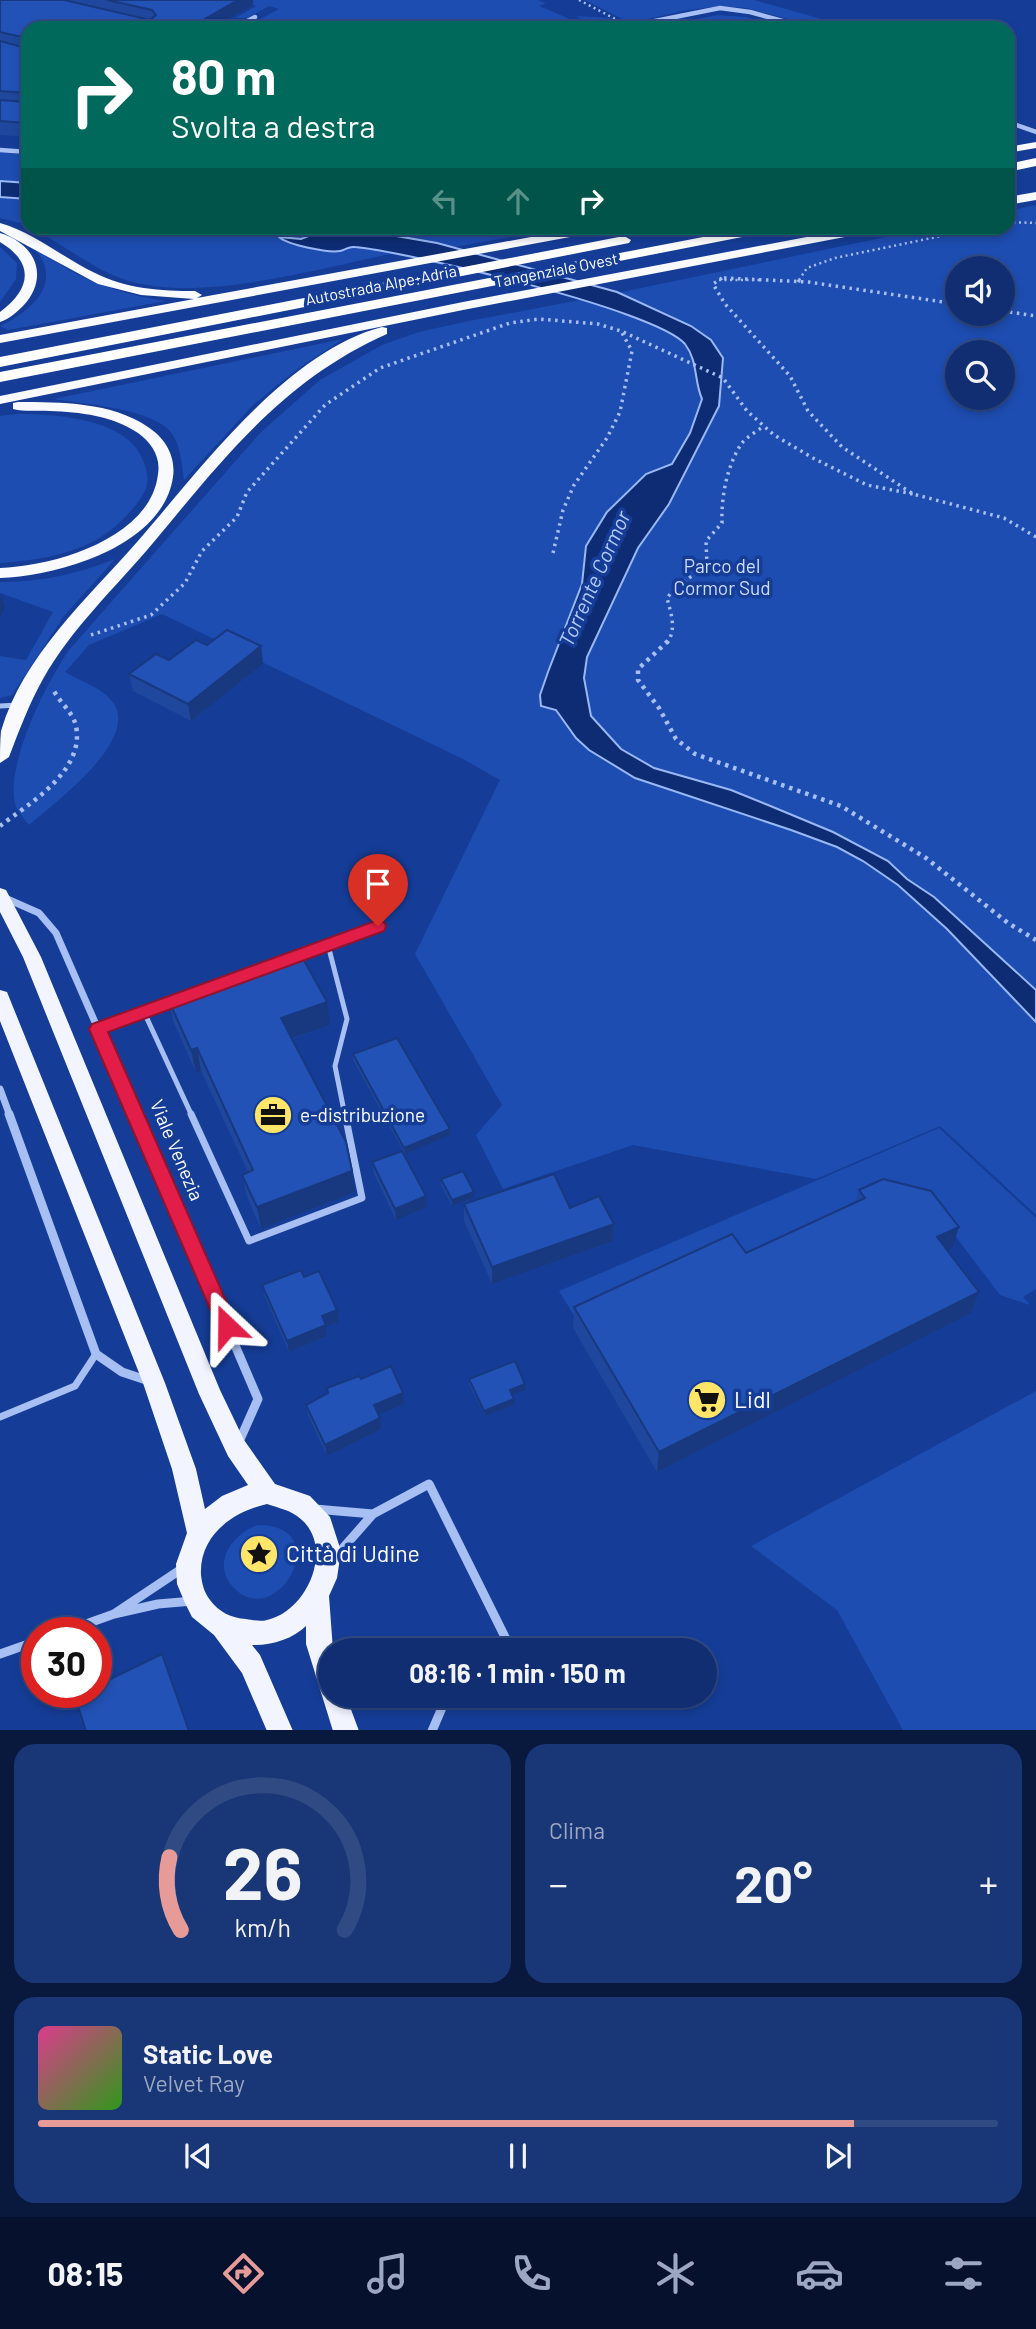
<!DOCTYPE html>
<html lang="it">
<meta charset="utf-8">
<style>
:root{--surface:#102e71;--page:#193676;--text:#f1f3f6;--muted:#9ca8c3;--line:#304a84;--accent:#e69b98}
body{margin:0;font-family:Barlow,sans-serif;background:var(--page);color:var(--text);height:100vh;display:flex;flex-direction:column;font-size:26px;white-space:nowrap}
*{box-sizing:border-box;margin:0}
p{font-size:23px;color:var(--muted)}
.icon{flex:none;width:38px;height:38px;fill:none;stroke:currentColor;stroke-width:2;stroke-linecap:round;stroke-linejoin:round}
.map{position:relative;height:1730px;overflow:hidden}
.panel{display:flex;flex-direction:column;gap:14px;padding:14px;background:#09193e;flex:1}
.panel>*{flex:none}
.guide{position:absolute;left:21px;top:21px;width:994px;height:214px;border-radius:21px;box-shadow:0 4px 10px #0003,0 0 0 2px var(--line);background:#00695c;color:#fff;overflow:hidden}
.buttons{position:absolute;left:945px;top:256px;display:grid;gap:14px}
.buttons a{display:grid;place-items:center;width:70px;height:70px;border-radius:50%;background:var(--surface);box-shadow:0 4px 10px #0003,0 0 0 2px var(--line);font-size:35px}
.speed{position:absolute;left:21px;top:1617px;display:flex;gap:14px;font-size:35px;font-weight:700;text-align:center}
.speed>*{display:grid;place-content:center;width:91px;height:91px;border-radius:50%;background:var(--surface);box-shadow:0 4px 10px #0003,0 0 0 2px var(--line);line-height:1}
.speed .limit{border:10px solid #d22;background:#fff;color:#111}
.pin{position:absolute;display:grid;place-items:center;width:60px;height:60px;color:#fff;margin:-72px -30px;border-radius:50% 50% 50% 0;rotate:-45deg;box-shadow:0 0 7px #0007}
.pin .icon{rotate:45deg}
.me{position:absolute;width:77px;margin:-38px;rotate:337deg;stroke-linejoin:round;filter:drop-shadow(0 0 5px #0008)}
.turn{display:flex;align-items:center;gap:24px;height:147px;padding:0 35px;font-size:32px}
.turn .icon{width:91px;height:91px;stroke-width:2.5}
.turn b{display:block;font-size:49px;line-height:60px}
.lanes{display:flex;align-items:center;height:66px;padding:0 35px;background:#0003;justify-content:center;gap:35px;direction:ltr}
.lanes .off{opacity:.35}
.big{font-size:52px;font-weight:700;line-height:1.1}
.panel .tile{flex:1;display:flex;flex-direction:column;justify-content:center;gap:10px;min-width:0;padding:0 24px;border-radius:21px;background:var(--page)}
.panel .dial{align-items:center;gap:0}
.dial svg{height:182px;overflow:visible;fill:none;stroke:var(--line);stroke-width:7;stroke-linecap:round;text-anchor:middle}
.dial text{fill:var(--text);stroke:none}
.song{display:flex;align-items:center;gap:21px}
.cover{width:84px;height:84px;border-radius:10px;background:linear-gradient(135deg,hsl(330 70% 55%),hsl(110 70% 35%))}
.played{height:7px;border-radius:4px;background:linear-gradient(90deg,var(--accent) 85%,var(--line) 85%)}
.keys{display:flex;justify-content:space-around;direction:ltr}
.heat{display:flex;justify-content:space-between;align-items:center;font-size:38px;direction:ltr}
.panel .tiles{flex:1;display:grid;gap:14px;grid-template-columns:1fr 1fr}
.tile:last-child{grid-column:span 2}
.trip{position:absolute;left:318px;top:1638px;width:399px;height:70px;border-radius:35px;background:var(--surface);box-shadow:0 4px 10px #0003,0 0 0 2px var(--line);font-weight:700;line-height:70px;text-align:center}
.tabs{display:flex;height:112px;justify-content:space-around;align-items:center;background:#06122d;color:var(--muted)}
.tabs .icon{width:49px;height:49px}
.tabs .selected{color:var(--accent)}
.tabs b{font-size:32px;color:var(--text)}
.map>svg:first-child{display:block}
</style>
<div class="map">
<svg width="1036" height="1731" viewBox="0 0 1036 1731">
<rect width="100%" height="100%" fill="#153d97"/>
<path fill="#1d4db1" fill-rule="evenodd" d="M247,0H537L546,3L539,6L589,27L577,16L611,18L625,27L244,28L279,9L269,6L247,18H235L256,6L251,4L254,2Z
M585,0H754L853,28H823L746,8L721,6L688,10L630,23Z
M718,15L746,17L786,28H675L672,24Z
M0,152L28,155V183L0,181Z
M0,197L28,199V225L0,218Z
M1036,205V1215L940,1126L816,1179L633,1145L503,1189L476,1135L502,1105L415,954L500,780L463,759L162,614L89,645L65,672C81,682 103,687 114,704C138,742 53,804 29,825C25,820 19,813 16,807C3,767 47,682 69,650L261,432L320,380L382,345L419,332L464,322L617,293L929,228H1008V211ZM957,268H1003V313H957ZM957,352H1003V397H957Z
M32,228H260L307,237L301,239L280,237C296,254 329,245 350,246C365,246 381,251 395,253C319,268 200,304 126,280C92,269 63,244 32,228Z
M361,228H561L454,247L362,230Z
M0,247L17,263L16,279L0,302Z
M35,249C80,279 113,293 166,301L8,330L0,326C31,311 64,284 35,249Z
M343,339L296,370L253,405L184,480C182,464 180,439 167,428C143,408 85,404 54,399Z
M17,414C56,414 130,418 144,463C149,476 149,486 141,498C129,515 113,531 94,541C65,556 32,561 0,563V416Z
M115,559L64,616L12,695L0,698V656L26,660L53,612L0,593V582C40,582 78,574 115,559Z
M939,1128L1036,1218V1289L1023,1297L1030,1305L1000,1295L950,1229L851,1211L578,1322L559,1291Z
M1036,1391V1730H903L837,1610L751,1546Z
M258,1525C338,1525 276,1634 233,1587C211,1563 233,1533 258,1525Z"/>
<path fill="#0d2c74" stroke="#99b8f5" stroke-width="2" d="M0,181L28,183V199L0,197Z
M260,228H361L362,230L437,243L617,292L691,326L711,340L723,358L719,406L669,504L638,548L587,657L584,678L591,716L621,749L654,768L731,790L768,805L833,832L888,861L907,879L934,897L1036,990V1022L947,929L898,885L863,861L837,847L791,830L635,778L589,750L576,738L556,710L541,706L540,695L548,672L582,584L586,546L607,512L646,474L672,464L690,433L702,399C694,381 698,361 685,344C656,310 408,252 355,247C348,246 346,250 340,251C328,253 288,245 279,237L301,239L306,237Z"/>
<g fill="none" stroke-linecap="round" stroke-linejoin="round">
<path stroke="#a7bff2" stroke-width="2.5" stroke-dasharray="2 3.5" stroke-linecap="butt" d="M579,0L621,22
M1008,222L1036,223
M719,280H762
M799,280L807,268L835,258L980,228"/>
<path stroke="#a7bff2" stroke-width="3.5" stroke-dasharray="2.5 4.5" stroke-linecap="butt" d="M722,278L713,284L725,304L790,376L808,411L842,447L913,494L1004,518L1036,537
M724,278L808,282L957,304
M798,282L801,278
M1003,311L1036,316
M553,553L563,510L574,485L607,438L620,412L632,351L621,331
M91,635L151,615L185,583L202,551L237,517L247,492L325,405L380,368L510,323L539,319L598,324L621,331L723,378L747,411L774,435L813,458L867,485L913,494
M667,643C677,629 671,614 667,598L675,588L707,565L706,541L722,523C721,497 727,465 742,443C747,437 757,431 764,426"/>
<path stroke="#a7bff2" stroke-width="4.5" stroke-dasharray="3.5 5" stroke-linecap="butt" d="M668,641L638,669V680L659,708L676,739L695,754L841,806L926,858L1008,923L1036,940
M0,826C30,803 85,771 76,726C73,712 59,702 53,689"/>
<path stroke="#a7bff2" stroke-width="3.5" d="M645,23L650,28"/>
<path stroke="#a7bff2" stroke-width="5" d="M0,706L18,705
M328,945L347,1019L335,1066L345,1116
M281,962L378,926
M144,1012L192,1116
M98,1029L174,1001"/>
<path stroke="#a7bff2" stroke-width="7" d="M191,1114L249,1241L362,1198L345,1114
M0,1417L75,1386L96,1354"/>
<path stroke="#a7bff2" stroke-width="4.5" d="M234,28L255,17
M634,28L645,23L720,8L750,12L808,28
M1008,122L1036,132
M0,150L28,152"/>
<path stroke="#a7bff2" stroke-width="7" d="M5,898L39,913L56,933L136,1116
M0,1089L10,1116"/>
<path stroke="#a7bff2" stroke-width="9" d="M9,1114L96,1354L122,1372L149,1381
M136,1114L258,1399L238,1444
M315,1509L373,1514L336,1556
M373,1514L429,1484L509,1645L502,1650
M183,1568L114,1614L158,1604L193,1601
M61,1633L114,1614
M0,1654L37,1641
M432,1731L447,1696"/>
<path fill="#f2f5ff" fill-rule="evenodd" d="M0,888L6,890L41,957L220,1390L244,1440L275,1484L310,1496L330,1517L341,1551L337,1578L329,1596L333,1650H331V1696H346L359,1731H333L306,1644V1626C293,1639 270,1646 252,1645L260,1655L293,1731H267L242,1673L214,1635L192,1617L185,1603L177,1584L176,1564L187,1533L172,1469L143,1383L0,1021V990L7,992L9,997L165,1383L196,1469L205,1509L222,1496L248,1485L228,1456L199,1394L23,957L0,912ZM267,1504C275,1507 285,1509 292,1513C339,1538 310,1611 267,1620C260,1622 252,1620 246,1619C231,1618 219,1612 210,1600C204,1592 202,1584 201,1575C199,1536 232,1512 267,1504Z"/>
<path fill="#f8faff" fill-rule="evenodd" d="M1036,142V148L1008,153V147Z
M1036,192V200L1008,205V197Z
M0,223C35,233 63,258 95,273C126,289 161,291 195,291L202,295L197,298L580,228H603L597,232L0,343V335L194,299L141,295L98,284L0,231Z
M854,228H877L871,232L463,310L0,404V396L463,302Z
M0,233C36,244 50,277 23,306C16,313 9,319 0,322V312C31,289 35,263 0,242Z
M382,327L387,328V334C283,380 223,459 153,543C115,588 71,629 43,679C29,704 19,731 9,757L0,763C0,753 0,741 1,731C23,656 87,599 137,542C200,470 286,352 382,327Z
M18,402C60,402 112,402 148,427C165,438 176,456 173,477C163,546 59,576 0,578V568C55,566 151,538 158,474C161,457 151,442 138,433C113,416 80,412 50,411C38,410 25,412 13,409V403Z"/>
<path fill="#fff" fill-rule="evenodd" d="M1036,158V166L1008,172V164Z
M750,228H775L768,232L0,382V372Z
M624,236L631,240L629,243L0,367V357Z"/>
</g>
<path fill="#1e479d" d="M0,0H253V5L213,28H28V137L0,135Z
M207,645L261,646L263,664L191,721L133,691L129,674L169,660Z
M169,1001L330,1025L292,1039L352,1171L355,1192L261,1229L247,1197L242,1175L248,1172L201,1071L196,1073L174,1023Z
M353,1054L450,1135L405,1154L353,1060Z
M372,1162L427,1207L396,1220L374,1174Z
M441,1179L474,1198L452,1206L441,1185Z
M859,1190L952,1248L947,1250L979,1292L971,1313L657,1472L573,1328L574,1307L746,1253L856,1202Z
M464,1204L570,1208L614,1224L613,1241L492,1284L464,1221Z
M304,1277L339,1322L326,1327L327,1336L289,1352L265,1297L262,1285Z
M361,1379L403,1393L404,1404L378,1415L381,1429L327,1456L308,1415L306,1405L328,1393Z
M469,1379L525,1384V1390L512,1395L514,1405L485,1416L469,1384Z"/>
<path fill="#18397f" d="M238,0H253V5L213,28H189Z
M2,595L5,607L0,617V599Z
M261,646L263,664L191,721L188,704Z
M327,1002L330,1025L284,1041L281,1018Z
M197,1048L201,1071L196,1073L191,1050Z
M450,1129V1135L405,1154L404,1148Z
M352,1171L355,1192L261,1229L257,1207Z
M474,1192V1198L452,1206V1200Z
M426,1196L427,1207L396,1220L395,1209Z
M614,1224L613,1241L492,1284V1267Z
M959,1227L952,1248L930,1259L937,1237Z
M979,1292L971,1313L657,1472L659,1452Z
M337,1310L339,1322L326,1327L327,1336L289,1352L287,1341L322,1316Z
M525,1384V1390L510,1396V1390Z
M403,1393L404,1404L376,1416L374,1405Z
M514,1399V1405L485,1416L484,1411Z
M380,1418L381,1429L327,1456L325,1445Z"/>
<path fill="#2352b6" stroke="#18397f" stroke-width="2" d="M0,0H64L150,20L156,15L152,10L107,0H238L189,28H28V40L27,38L0,32Z
M0,41L25,48L28,45V95L26,93L0,91Z
M28,99V123L0,121V100L26,102Z
M227,630L261,646L188,704L129,674L156,654L169,660L196,640L207,645Z
M301,955L327,1002L281,1018L346,1142L352,1171L257,1207L242,1175L253,1170L197,1048L191,1050L169,1001Z
M397,1038L450,1129L404,1148L353,1054Z
M402,1151L426,1196L395,1209L372,1162Z
M463,1171L474,1192L452,1200L441,1179Z
M554,1174L570,1208L599,1196L614,1224L492,1267L464,1204Z
M883,1179L931,1191L959,1227L937,1237L979,1292L659,1452L574,1307L732,1234L746,1253L865,1198L859,1190Z
M301,1270L304,1277L319,1271L337,1310L322,1316L326,1325L287,1341L262,1285Z
M515,1361L525,1384L510,1390L514,1399L484,1411L469,1379Z
M391,1366L403,1393L374,1405L380,1418L325,1445L306,1405L328,1393L327,1388L359,1376L361,1379Z
M162,1654L189,1731H86L75,1697L85,1692H96V1686Z"/>
<path fill="#e11d48" stroke="#92132f" stroke-width="2" d="M378,920L384,922L386,926L384,931L108,1032L237,1326L234,1332L227,1335L220,1332L89,1029L92,1024Z"/>
<defs>
<g id="office-disc" transform="scale(2.0125)"><circle r="9.5" fill="#ffe668" stroke="#153d97"/><path d="M-6-3h4V-5.5h4V-3h4V5H-6ZM-1-4.5V-3h2v-1.5ZM-6 0V1H6V0Z" fill="#111"/></g>
<g id="supermarket-disc" transform="scale(2.0125)"><circle r="9.5" fill="#ffe668" stroke="#153d97"/><path d="M-6-5.5h2.5l.6 2H6L4.5 2H-2.5L-4.4-4H-6ZM-1.5 3.2a1.3 1.3 0 1 0 .1 0ZM3 3.2a1.3 1.3 0 1 0 .1 0Z" fill="#111"/></g>
<g id="sight-disc" transform="scale(2.0125)"><circle r="9.5" fill="#ffe668" stroke="#153d97"/><path d="M0-6L1.8-2.2L6-1.7L2.9 1.2L3.7 5.4L0 3.3L-3.7 5.4L-2.9 1.2L-6-1.7L-1.8-2.2Z" fill="#111"/></g>
</defs>
<g fill-rule="evenodd">
<use href="#office-disc" x="273" y="1115"/>
<use href="#supermarket-disc" x="707" y="1400"/>
<use href="#sight-disc" x="259" y="1554"/>
</g>
<g text-anchor="middle" stroke-width="7" stroke-linejoin="round" paint-order="stroke">
<g font-size="16" fill="#fff" stroke="#153d97">
<text transform="translate(556 270) rotate(-11)" y="6">Tangenziale Ovest</text>
<text transform="translate(381 285) rotate(-11)" y="6">Autostrada Alpe-Adria</text>
</g>
<g font-size="19" fill="#ceddfd" stroke="#153d97">
<text x="722" y="573">Parco del<tspan x="722" dy="22">Cormor Sud</tspan></text>
</g>
<g font-size="19" fill="#fff" stroke="#153d97" text-anchor="start">
<text x="300" y="1122">e-distribuzione</text>
</g>
<g font-size="19" fill="#fff" stroke="#153d97">
<text transform="translate(177 1150) rotate(67)" y="7">Viale Venezia</text>
</g>
<g font-size="21" font-style="italic" fill="#b3caf9" stroke="#153d97">
<text transform="translate(595 579) rotate(-66)" y="7">Torrente Cormor</text>
</g>
<g font-size="23" fill="#fff" stroke="#153d97" text-anchor="start">
<text x="734" y="1408">Lidl</text>
<text x="286" y="1562">Città di Udine</text>
</g>
</g>
</svg>
<div class="buttons">
<a><svg class="icon" aria-label="sound" viewBox="0 0 24 24"><path d="M4 9h4l5-4v14l-5-4H4zM17 9q2 3 0 6"/></svg></a>
<a><svg class="icon" aria-label="search" viewBox="0 0 24 24"><circle cx="10" cy="10" r="6"/><path d="M15 15l6 6"/></svg></a>
</div>
<div class="speed"><div class="limit">30</div></div>
<div class="pin" style="left:378px;top:926px;background:#d93025"><svg class="icon" aria-label="arrive" viewBox="0 0 24 24"><path d="M6 21V4h12l-3 4 3 4H6"/></svg></div>
<svg class="me" style="left:227px;top:1326px" viewBox="-20 -20 40 40"><path d="M0-17L14 15 0 8-14 15z" fill="#e11d48" stroke="#fff" stroke-width="4"/></svg>
<div class="trip">08:16 · 1 min · 150 m</div>
<div class="guide">
<div class="turn"><svg class="icon" aria-label="right" viewBox="0 0 24 24"><path d="M7 20v-9h11M14 6l5 5-5 5"/></svg><div><b>80 m</b>Svolta a destra</div></div>
<div class="lanes"><svg class="icon off" aria-label="left" viewBox="0 0 24 24"><path d="M17 20v-9H6M10 6l-5 5 5 5"/></svg><svg class="icon off" aria-label="ahead" viewBox="0 0 24 24"><path d="M12 20V5M6 11l6-6 6 6"/></svg><svg class="icon" aria-label="right" viewBox="0 0 24 24"><path d="M7 20v-9h11M14 6l5 5-5 5"/></svg></div>
</div>
</div>
<section class="panel">
<div class="tiles">
<div class="tile dial"><svg viewBox="0 0 100 80">
<path d="M14 69A42 42 0 1 1 86 69"/>
<path d="M14 69A42 42 0 0 1 9 37" stroke="#e69b98"/>
<text x="50" y="56" font-size="32" font-weight="700">26</text>
<text x="50" y="72" font-size="11">km/h</text>
</svg></div>
<div class="tile"><p>Clima</p>
<div class="heat"><a>−</a><b class="big">20°</b><a>+</a></div>
</div>
<div class="tile">
<div class="song"><i class="cover"></i><div><b>Static Love</b><p>Velvet Ray</p></div></div>
<div class="played"></div>
<div class="keys"><svg class="icon" aria-label="previous" viewBox="0 0 24 24"><path d="M18 5L8 12l10 7zM5 5v14"/></svg><svg class="icon" aria-label="pause" viewBox="0 0 24 24"><path d="M8 5v14M16 5v14"/></svg><svg class="icon" aria-label="next" viewBox="0 0 24 24"><path d="M6 5l10 7-10 7zM19 5v14"/></svg></div>
</div>
</div>
</section>
<nav class="tabs">
<b>08:15</b>
<svg class="icon selected" aria-label="directions" viewBox="0 0 24 24"><path d="M12 3l9 9-9 9-9-9zM9 14v-3h6M13 9l2 2-2 2"/></svg>
<svg class="icon" aria-label="music" viewBox="0 0 24 24"><path d="M9 18V5l10-2v13"/><circle cx="6" cy="18" r="3"/><circle cx="16" cy="16" r="3"/></svg>
<svg class="icon" aria-label="phone" viewBox="0 0 24 24"><path d="M5 4h4l2 5-3 2q2 4 5 5l2-3 5 2v4C11 20 4 13 5 4z"/></svg>
<svg class="icon" aria-label="climate" viewBox="0 0 24 24"><path d="M12 3v18M4 7l16 10M4 17L20 7"/></svg>
<svg class="icon" aria-label="car" viewBox="0 0 24 24"><path d="M5 17H2v-5l4-1 3-4h7l3 4 3 1v5h-3M9 17h6M6 11h13"/><circle cx="7" cy="17" r="2"/><circle cx="17" cy="17" r="2"/></svg>
<svg class="icon" aria-label="filters" viewBox="0 0 24 24"><path d="M4 7h16M4 17h16"/><circle cx="9" cy="7" r="2"/><circle cx="15" cy="17" r="2"/></svg>
</nav>
